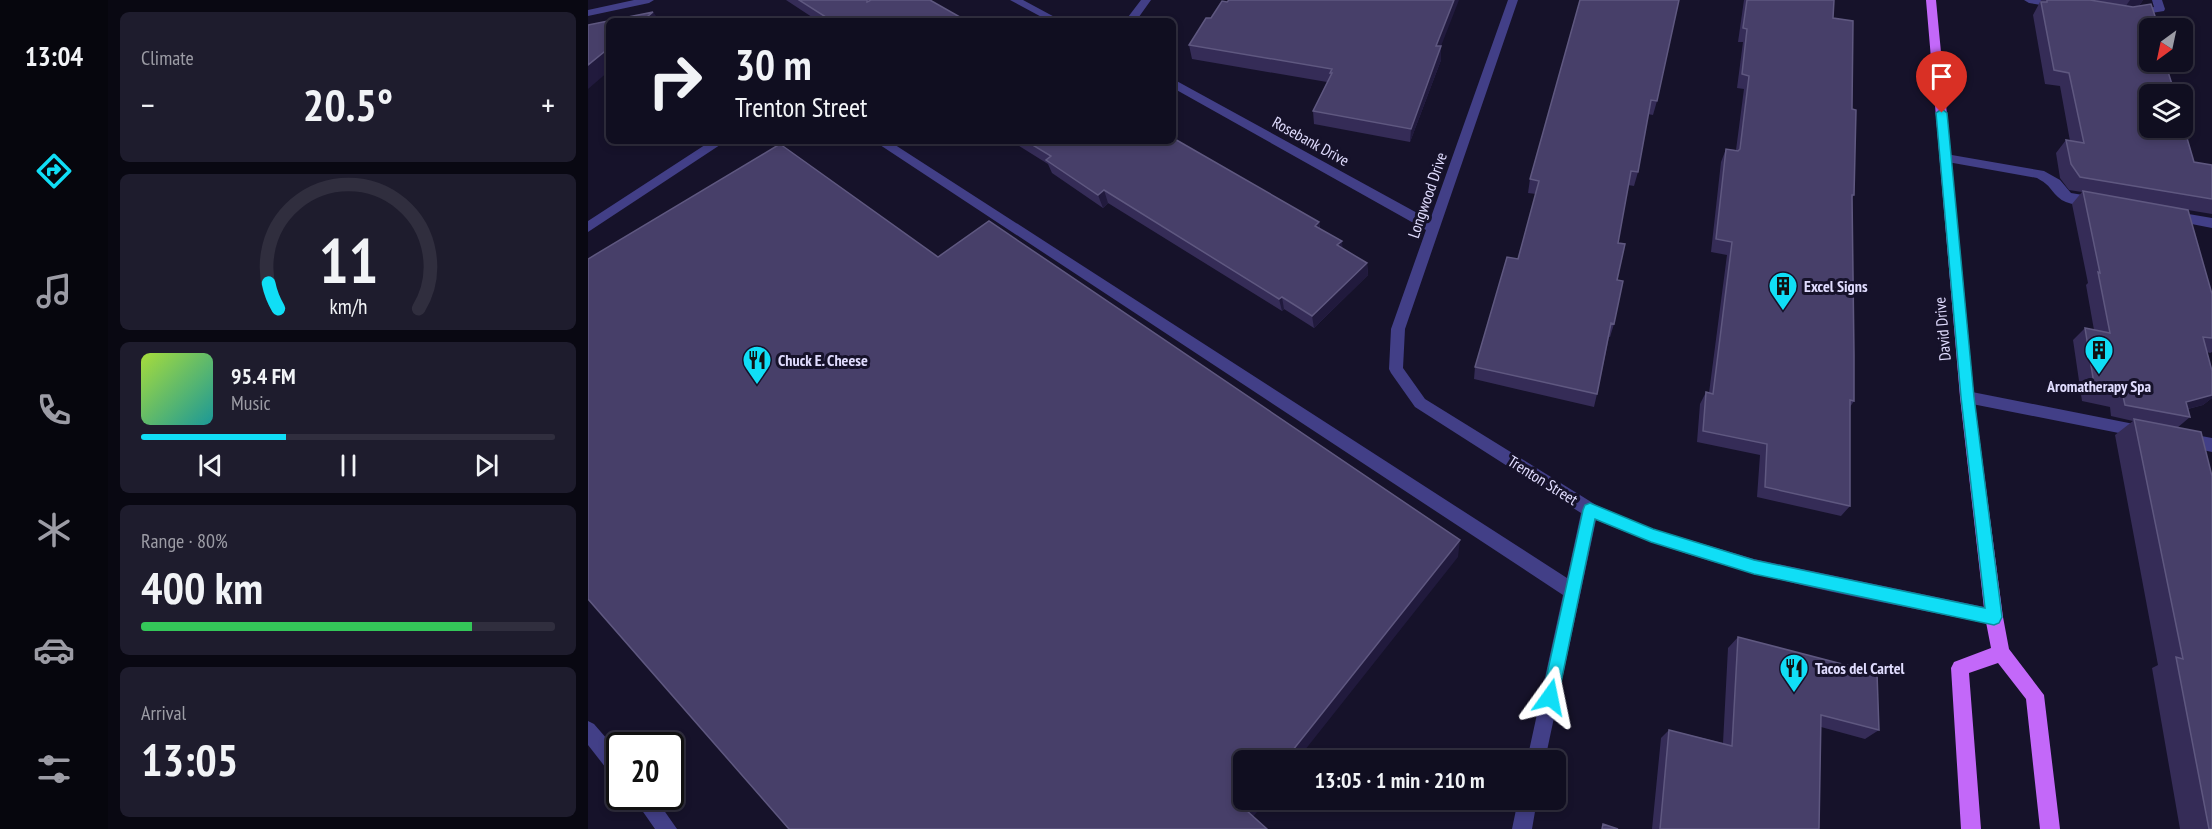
<!DOCTYPE html>
<meta charset="utf-8">
<style>
:root{--surface:#100e20;--page:#1e1c2d;--text:#f1f3f6;--muted:#9c9ca5;--line:#302e3e;--accent:#10def6}
body{margin:0;font-family:"PT Sans Narrow",sans-serif;background:var(--page);color:var(--text);height:100vh;display:flex;flex-direction:column;font-size:22px;white-space:nowrap}
*{box-sizing:border-box;margin:0}
p{font-size:20px;color:var(--muted)}
.icon{flex:none;width:33px;height:33px;fill:none;stroke:currentColor;stroke-width:2;stroke-linecap:round;stroke-linejoin:round}
.map{position:relative;flex:1;overflow:hidden}
.side{display:flex;flex-direction:column;gap:12px;padding:12px;background:#090812;width:480px}
.side>*{flex:none}
.banner{position:absolute;left:18px;top:18px;width:570px;height:126px;border-radius:9px;box-shadow:0 3px 9px #0003,0 0 0 2px var(--line);background:#100e20;color:var(--text);overflow:hidden}
.needle{width:39px;rotate:213deg}
.fabs{position:absolute;left:1551px;top:18px;display:grid;gap:12px}
.fabs a{display:grid;place-items:center;width:54px;height:54px;border-radius:9px;background:var(--surface);box-shadow:0 3px 9px #0003,0 0 0 2px var(--line);font-size:30px}
.speed{position:absolute;left:18px;top:732px;display:flex;gap:12px;font-size:30px;font-weight:700;text-align:center}
.speed>*{display:grid;place-content:center;width:78px;height:78px;border-radius:50%;background:var(--surface);box-shadow:0 3px 9px #0003,0 0 0 2px var(--line);line-height:1}
.speed .limit{border:3px solid #111;border-radius:9px;background:#fff;color:#111}
.pin{position:absolute;display:grid;place-items:center;width:51px;height:51px;color:#fff;margin:-62px -26px;border-radius:50% 50% 50% 0;rotate:-45deg;box-shadow:0 0 6px #0007}
.pin .icon{rotate:45deg}
.me{position:absolute;width:66px;margin:-33px;rotate:12deg;stroke-linejoin:round;filter:drop-shadow(0 0 4px #0008)}
.turn{display:flex;align-items:center;gap:21px;height:126px;padding:0 30px;font-size:27px}
.turn .icon{width:78px;height:78px;stroke-width:2.5}
.turn b{display:block;font-size:42px;line-height:51px}
.big{font-size:45px;font-weight:600;line-height:1.1}
.side .widget{flex:1;display:flex;flex-direction:column;justify-content:center;gap:9px;min-width:0;padding:0 21px;border-radius:9px;background:var(--page)}
.side .dial{align-items:center;gap:0}
.dial svg{height:156px;overflow:visible;fill:none;stroke:var(--line);stroke-width:7;stroke-linecap:round;text-anchor:middle}
.dial text{fill:var(--text);stroke:none}
.song{display:flex;align-items:center;gap:18px}
.cover{width:72px;height:72px;border-radius:9px;background:linear-gradient(135deg,hsl(80 70% 55%),hsl(180 70% 35%))}
.played{height:6px;border-radius:3px;background:linear-gradient(90deg,var(--accent) 35%,var(--line) 35%)}
.keys{display:flex;justify-content:space-around;direction:ltr}
.heat{display:flex;justify-content:space-between;align-items:center;font-size:33px;direction:ltr}
.charge{height:9px;border-radius:4px;background:linear-gradient(90deg,#34c759 80%,var(--line) 0)}
.trip{position:absolute;left:645px;top:750px;width:333px;height:60px;border-radius:9px;background:var(--surface);box-shadow:0 3px 9px #0003,0 0 0 2px var(--line);font-weight:600;line-height:60px;text-align:center}
main{display:flex;flex:1;min-height:0}
.tabs{display:flex;flex-direction:column;width:108px;justify-content:space-around;align-items:center;background:#06060d;color:var(--muted)}
.tabs .icon{width:42px;height:42px}
.tabs .current{color:var(--accent)}
.tabs b{font-size:27px;color:var(--text)}
.map>svg:first-child{display:block}
</style>
<main>
<nav class="tabs">
<b>13:04</b>
<svg class="icon current" aria-label="directions" viewBox="0 0 24 24"><path d="M12 3l9 9-9 9-9-9zM9 14v-3h6M13 9l2 2-2 2"/></svg>
<svg class="icon" aria-label="music" viewBox="0 0 24 24"><path d="M9 18V5l10-2v13"/><circle cx="6" cy="18" r="3"/><circle cx="16" cy="16" r="3"/></svg>
<svg class="icon" aria-label="phone" viewBox="0 0 24 24"><path d="M5 4h4l2 5-3 2q2 4 5 5l2-3 5 2v4C11 20 4 13 5 4z"/></svg>
<svg class="icon" aria-label="climate" viewBox="0 0 24 24"><path d="M12 3v18M4 7l16 10M4 17L20 7"/></svg>
<svg class="icon" aria-label="car" viewBox="0 0 24 24"><path d="M5 17H2v-5l4-1 3-4h7l3 4 3 1v5h-3M9 17h6M6 11h13"/><circle cx="7" cy="17" r="2"/><circle cx="17" cy="17" r="2"/></svg>
<svg class="icon" aria-label="filters" viewBox="0 0 24 24"><path d="M4 7h16M4 17h16"/><circle cx="9" cy="7" r="2"/><circle cx="15" cy="17" r="2"/></svg>
</nav>
<section class="side">
<div class="widget"><p>Climate</p>
<div class="heat"><a>−</a><b class="big">20.5°</b><a>+</a></div>
</div>
<div class="widget dial"><svg viewBox="0 0 100 80">
<path d="M14 69A42 42 0 1 1 86 69"/>
<path d="M14 69A42 42 0 0 1 9 56" stroke="#10def6"/>
<text x="50" y="56" font-size="32" font-weight="700">11</text>
<text x="50" y="72" font-size="11">km/h</text>
</svg></div>
<div class="widget">
<div class="song"><i class="cover"></i><div><b>95.4 FM</b><p>Music</p></div></div>
<div class="played"></div>
<div class="keys"><svg class="icon" aria-label="previous" viewBox="0 0 24 24"><path d="M18 5L8 12l10 7zM5 5v14"/></svg><svg class="icon" aria-label="pause" viewBox="0 0 24 24"><path d="M8 5v14M16 5v14"/></svg><svg class="icon" aria-label="next" viewBox="0 0 24 24"><path d="M6 5l10 7-10 7zM19 5v14"/></svg></div>
</div>
<div class="widget"><p>Range · 80%</p><b class="big">400 km</b><div class="charge"></div></div>
<div class="widget"><p>Arrival</p><b class="big">13:05</b></div>
</section>
<div class="map">
<svg width="1624" height="829" viewBox="0 0 1624 829">
<rect width="100%" height="100%" fill="#16122a"/>
<g fill="none" stroke-linecap="round" stroke-linejoin="round">
<path fill="#423f87" fill-rule="evenodd" d="M46,0H66L61,3L0,16V10Z
M422,0H435L474,21H461Z
M553,0H563L548,21H537Z
M920,0H930L817,329L815,368L837,399L1008,505L1065,529L1166,559L1406,609L1412,611L1415,617L1412,623L1406,625C1271,597 1135,575 1008,520L957,760H939L975,595L286,141H301L979,578L993,513L827,407L803,373L801,369L803,329L838,230L585,88V79L842,220Z
M1436,0H1459L1475,5L1470,8L1441,3Z
M1564,0H1574L1577,9L1576,11L1544,16L1539,13L1544,10L1566,7Z
M123,141H138L0,232V221Z
M1358,154L1456,171L1472,180L1483,193L1507,197L1513,202L1507,207C1495,205 1479,206 1470,197C1460,187 1463,186 1449,178L1354,161V155Z
M1583,211L1624,218V228L1578,219L1577,216L1578,213Z
M1379,391L1556,426L1561,427L1564,432L1561,437L1556,438L1379,403L1374,401L1372,397L1374,393Z
M1597,433L1624,438V452L1592,445L1589,440L1592,435Z
M0,721L6,724L32,754V779L25,777L0,745Z
M44,796H66L89,829H67Z
M930,800H949L944,829H924Z"/>
<path fill="#c368f9" fill-rule="evenodd" d="M1338,0H1348L1386,397L1415,617L1421,649L1456,695L1472,829H1452L1438,699L1410,663L1381,673L1393,829H1373L1363,668L1366,662L1403,648L1397,617L1372,397Z"/>
</g>
<path fill="#352c57" d="M198,0H342L379,21H230Z
M992,0L1069,101L1065,115L1060,114L1050,172L1046,186L1040,185L1030,243L1029,280L1026,324L1022,337H1021L1009,394L1006,407L886,379L887,367L930,259L948,194L940,193L942,179Z
M1156,0H1246L1245,18L1264,109L1266,195L1264,198L1266,401L1262,407V506L1253,516L1169,497L1172,455L1109,442L1112,404L1118,392L1121,393L1139,255L1123,252L1133,162L1138,149L1148,150L1156,89L1149,88L1155,42H1150Z
M1453,0H1555L1551,6L1562,28L1606,162L1624,165V214L1600,210L1624,294V352L1622,353L1619,352L1624,371V398L1615,405L1600,409L1602,417L1589,428L1624,829H1592L1564,668L1570,665L1527,435L1545,421L1523,416L1522,407L1494,401L1485,340L1497,328L1506,330L1498,285L1500,283L1484,204L1494,192L1481,190L1472,178L1468,153L1478,140L1482,141L1472,86L1457,84L1445,15Z
M601,45L853,46V60L822,142L726,124L725,111L739,82L604,59Z
M423,141H585L731,222L732,229L754,241V248L779,263L780,275L726,328L696,309L694,311L520,203L515,208L464,173L460,164Z
M1150,637L1291,730L1277,739L1233,727L1231,829H1064L1073,738L1081,730L1135,743L1140,648Z"/>
<path fill="#211a3d" d="M866,0H871L848,59V46Z
M1542,0H1555L1550,7L1535,10Z
M65,12L72,21H54Z
M853,46V60L822,142L823,129Z
M21,48V71L0,89V65Z
M516,190L520,203L515,208L510,195Z
M731,222L732,235L727,226Z
M754,241L755,254L749,245Z
M779,263L780,275L726,328L724,316Z
M694,297L696,309L694,311L691,299Z
M1624,395V398L1615,405L1583,413L1598,402Z
M872,540L870,557L709,760H697Z
M666,800H679L664,818L658,810Z"/>
<path fill="#473f69" stroke="#5f5880" stroke-width="1.5" d="M211,0H279V2L283,0H342L379,21H244Z
M641,0H866L848,46H853L823,129L725,111L744,73H742L744,69L601,45L618,18H623L634,1L639,2Z
M992,0H1091L1069,101L1063,100L1050,172L1043,171L1030,243L1037,244L1029,280L1035,281L1026,324L1023,323L1009,394L887,367L919,257L930,259L951,181L942,179Z
M1159,0H1246L1245,18L1265,21L1264,109L1268,110L1266,195H1264L1266,355V401L1262,400V506L1177,487L1179,444L1115,431L1118,392L1125,394L1144,242L1128,239L1138,149L1150,151L1152,149L1161,76L1154,74L1159,29L1155,28Z
M1459,0H1502L1545,7L1563,4L1571,28H1562V62H1577L1587,94H1562V128H1594V121L1606,162L1624,165V199L1492,177L1483,164L1478,140L1496,143L1481,73L1466,70L1453,2H1459Z
M65,12L54,21H21V48L0,65V25Z
M585,138L731,222L727,226L754,241L749,245L779,263L724,316L694,297L691,299L516,190L510,195L458,160L463,156L438,141H585Z
M192,144L350,257L401,221L872,540L697,760H656V800H666L658,810L679,829H201L0,599V259Z
M1495,191L1600,210L1624,294V338L1615,337L1624,371V395L1598,402L1602,417L1537,405L1535,396L1507,390L1497,328L1522,333L1510,272L1512,273Z
M1546,419L1613,432L1624,476V829H1621L1588,657L1595,659Z
M1150,637L1289,673L1291,730L1233,715L1231,829H1072L1081,730L1144,746Z
M1015,824L1030,829H1014Z"/>
<path fill="#10def6" stroke="#0a90a0" stroke-width="1.5" d="M1354,109L1359,113L1386,397L1414,617L1411,623L1406,625L1166,574L1063,542L1007,519L970,697L968,703L962,705L956,703L954,697L995,510L997,505L1002,503L1065,529L1166,560L1397,608L1373,397L1348,113Z"/>
<defs>
<g id="building-pin" transform="scale(1.5)"><path d="M0 17L-7.5 6A9.5 9.5 0 1 1 7.5 6Z" fill="#10def6" stroke="#16122a"/><path d="M-4-6H4V6H1V3H-1V6H-4ZM-2.5-4.3h1.7v1.8h-1.7ZM.8-4.3h1.7v1.8H.8ZM-2.5-1h1.7V.8h-1.7ZM.8-1h1.7V.8H.8Z" fill="#111"/></g>
<g id="restaurant-pin" transform="scale(1.5)"><path d="M0 17L-7.5 6A9.5 9.5 0 1 1 7.5 6Z" fill="#10def6" stroke="#16122a"/><path d="M-5-6h1v4h1v-4h1v4h1v-4h1v5L-1.5 .5V6h-2V.5L-5-1ZM5-6V6H3V1.5H1.5Q1.5-4 5-6Z" fill="#111"/></g>
</defs>
<g fill-rule="evenodd">
<use href="#building-pin" x="1195" y="286"/>
<use href="#building-pin" x="1511" y="350"/>
<use href="#restaurant-pin" x="169" y="360"/>
<use href="#restaurant-pin" x="1206" y="668"/>
</g>
<g text-anchor="middle" stroke-width="6" stroke-linejoin="round" paint-order="stroke">
<g font-size="16" fill="#e0dcfe" stroke="#16122a">
<text transform="translate(723 141) rotate(29)" y="6">Rosebank Drive</text>
<text transform="translate(839 195) rotate(-71)" y="6">Longwood Drive</text>
<text transform="translate(1354 329) rotate(-95)" y="6">David Drive</text>
<text transform="translate(955 480) rotate(32)" y="6">Trenton Street</text>
</g>
<g font-size="16" font-weight="bold" fill="#e0dcfe" stroke="#16122a" text-anchor="start">
<text x="1216" y="292">Excel Signs</text>
<text x="190" y="366">Chuck E. Cheese</text>
<text x="1511" y="392" text-anchor="middle">Aromatherapy Spa</text>
<text x="1227" y="674">Tacos del Cartel</text>
</g>
</g>
</svg>
<div class="fabs">
<a><svg class="needle" viewBox="-14 -14 28 28"><path d="M0-13l5 13h-10z" fill="#e53935"/><path d="M0 13l5-13h-10z" fill="#9c9ca5"/></svg></a>
<a><svg class="icon" aria-label="layers" viewBox="0 0 24 24"><path d="M12 4l9 5-9 5-9-5zM3 14l9 5 9-5"/></svg></a>
</div>
<div class="speed"><div class="limit">20</div></div>
<div class="pin" style="left:1354px;top:113px;background:#d93025"><svg class="icon" aria-label="arrive" viewBox="0 0 24 24"><path d="M6 21V4h12l-3 4 3 4H6"/></svg></div>
<svg class="me" style="left:962px;top:697px" viewBox="-20 -20 40 40"><path d="M0-17L14 15 0 8-14 15z" fill="#10def6" stroke="#fff" stroke-width="4"/></svg>
<div class="trip">13:05 · 1 min · 210 m</div>
<div class="banner">
<div class="turn"><svg class="icon" aria-label="right" viewBox="0 0 24 24"><path d="M7 20v-9h11M14 6l5 5-5 5"/></svg><div><b>30 m</b>Trenton Street</div></div>
</div>
</div>
</main>
